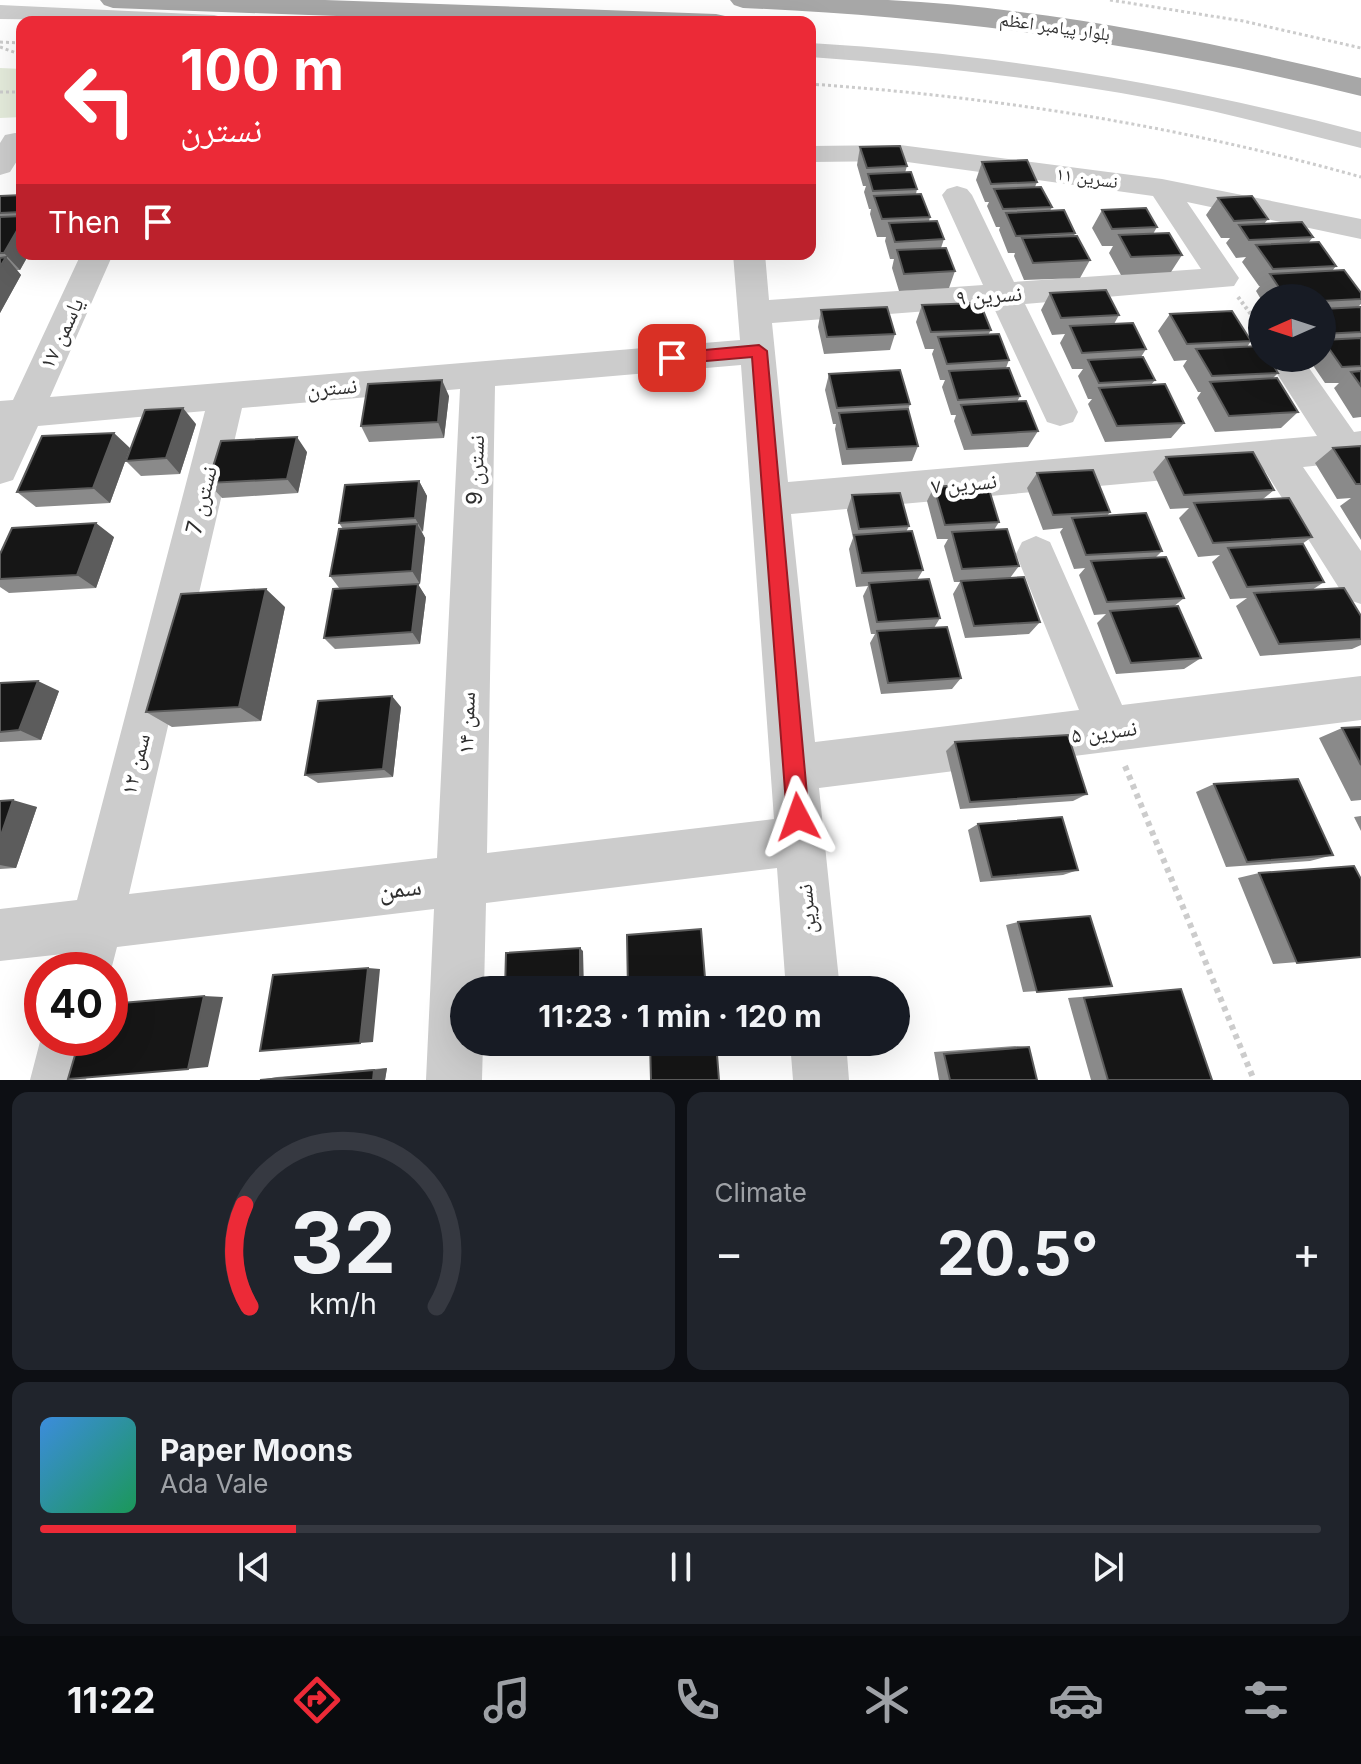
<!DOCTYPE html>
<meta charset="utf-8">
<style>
:root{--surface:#171b24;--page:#20242c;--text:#f1f3f6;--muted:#9ea1a6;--line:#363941;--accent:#ec2a37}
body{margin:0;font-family:Inter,"Noto Naskh Arabic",sans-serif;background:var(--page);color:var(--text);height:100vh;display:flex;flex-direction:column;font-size:30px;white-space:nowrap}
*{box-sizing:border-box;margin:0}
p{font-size:26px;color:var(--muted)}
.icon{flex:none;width:44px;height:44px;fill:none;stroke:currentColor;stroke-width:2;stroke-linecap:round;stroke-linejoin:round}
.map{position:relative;height:1080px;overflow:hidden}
.drawer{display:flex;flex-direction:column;gap:12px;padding:12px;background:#0d0f14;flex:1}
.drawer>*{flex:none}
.banner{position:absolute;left:16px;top:16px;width:800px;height:244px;border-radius:16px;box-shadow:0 8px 32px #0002;background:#ec2a37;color:#fff;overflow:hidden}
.needle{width:52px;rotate:267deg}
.controls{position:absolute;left:1248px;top:284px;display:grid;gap:16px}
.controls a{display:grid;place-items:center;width:88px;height:88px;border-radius:50%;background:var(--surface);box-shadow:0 8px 32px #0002;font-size:40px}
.speed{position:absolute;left:24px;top:952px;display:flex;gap:16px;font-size:40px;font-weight:700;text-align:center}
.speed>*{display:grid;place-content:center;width:104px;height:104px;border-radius:50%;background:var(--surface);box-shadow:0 8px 32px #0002;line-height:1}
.speed .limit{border:12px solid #d22;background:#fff;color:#111}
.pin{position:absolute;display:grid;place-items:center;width:68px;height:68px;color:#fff;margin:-34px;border-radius:16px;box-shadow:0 4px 12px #0006}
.me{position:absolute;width:88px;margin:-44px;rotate:356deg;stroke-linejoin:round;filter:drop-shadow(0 0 6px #0008)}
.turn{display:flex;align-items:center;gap:28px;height:168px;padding:0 32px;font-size:36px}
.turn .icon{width:104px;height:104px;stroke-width:2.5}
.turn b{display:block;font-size:56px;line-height:68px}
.then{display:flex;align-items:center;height:76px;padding:0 32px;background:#0003;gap:16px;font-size:30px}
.big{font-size:60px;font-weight:700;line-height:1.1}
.drawer .card{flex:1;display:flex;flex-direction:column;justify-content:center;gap:12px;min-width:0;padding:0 28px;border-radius:16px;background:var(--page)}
.drawer .dial{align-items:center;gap:0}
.dial svg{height:208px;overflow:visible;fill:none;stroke:var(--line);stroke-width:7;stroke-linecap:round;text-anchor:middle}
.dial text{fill:var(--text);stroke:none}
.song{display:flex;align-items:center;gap:24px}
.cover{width:96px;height:96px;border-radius:12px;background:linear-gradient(135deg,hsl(210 70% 55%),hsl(150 70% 35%))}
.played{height:8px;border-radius:4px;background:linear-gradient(90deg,var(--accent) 20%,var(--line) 20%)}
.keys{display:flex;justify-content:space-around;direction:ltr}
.heat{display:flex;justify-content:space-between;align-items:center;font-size:44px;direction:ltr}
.drawer .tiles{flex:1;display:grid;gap:12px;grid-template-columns:1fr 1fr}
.card:last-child{grid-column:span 2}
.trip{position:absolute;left:450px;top:976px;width:460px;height:80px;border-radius:40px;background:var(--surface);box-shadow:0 8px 32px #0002;font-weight:700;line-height:80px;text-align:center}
.tab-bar{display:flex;height:128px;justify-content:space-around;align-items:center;background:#090b0e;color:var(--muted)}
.tab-bar .icon{width:56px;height:56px}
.tab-bar .current{color:var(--accent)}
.tab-bar b{font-size:36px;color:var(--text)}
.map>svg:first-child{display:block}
</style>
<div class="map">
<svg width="1361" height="1080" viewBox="0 0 1361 1080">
<rect width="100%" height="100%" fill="#fff"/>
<path fill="#e5ecdc" d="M0,68L22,69V117L0,118Z"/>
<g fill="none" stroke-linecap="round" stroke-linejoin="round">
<path stroke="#ccc" stroke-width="3" stroke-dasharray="3 3" stroke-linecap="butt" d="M1110,0L1243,21L1361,48
M0,42L22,43
M0,47L22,55
M810,84C998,97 1180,126 1361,177
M0,92H22"/>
<path stroke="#ccc" stroke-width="4" stroke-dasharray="3 3" stroke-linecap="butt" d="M1238,297L1262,329"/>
<path stroke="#ccc" stroke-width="6" stroke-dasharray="5 5" stroke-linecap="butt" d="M1125,766L1254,1080"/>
<path fill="#ccc" fill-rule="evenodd" d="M0,5L214,15L222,17L226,22L0,19Z
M810,43C997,54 1179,84 1361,132V148C1292,131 1224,112 1154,99C1040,78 926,65 810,57Z
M15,133L22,134V153L10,172L0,175V143L5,135Z
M900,145L1162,179L1361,219V239L1187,202L1239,278L1234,286L1025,304L1078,412L1073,422L1060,426L1047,422L993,306L772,323L788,482L1317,436L1267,358H1302L1354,432L1361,431V461L1303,467L1361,551V604L1346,599L1265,471L791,514L815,742L1079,710L1016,554L1022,542L1036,536L1050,542L1122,705L1361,676V720L819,788L840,990H786L777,868L486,903L484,990H464V1042H483L482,1080H426L434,909L117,947L110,974V970H58L63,954L0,961V909L77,900L205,411L38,426L13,480L0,484V401L13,400L81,254H113L50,397L740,340L733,254H765L769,300L983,285L942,195L947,189L957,186L967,189L972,195L1014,282L1201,269L1153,196L900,161L810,162V146ZM741,365L774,819L487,853L495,386ZM460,389L437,858L129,894L242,408Z
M42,1034V1038H96L86,1080H30Z
M790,1042H846L849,1080H793Z"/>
<path fill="#a7a7a7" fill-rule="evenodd" d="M100,0H325L716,14L725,16L729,22H502L113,8L104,5Z
M730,0C783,0 836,0 888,0C1047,8 1207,41 1361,78V96C1157,45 953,17 743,8L734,5Z"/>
</g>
<path fill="#8a8a8a" d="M860,147L907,166L905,173L917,189L916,194L930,217L929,221L944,239L941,248L955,271L949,288L899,291L892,268L894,259H890L885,241L886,237H877L870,214L871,209H869L864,192L866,186H863L857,165Z
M982,162L1037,182L1035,187L1052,207L1050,211L1075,233L1074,236L1090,260L1080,278L1024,280L1014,256L1015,253H1008L999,230L1000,227H996L987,206L989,202H985L976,180Z
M22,195V254H29L20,270H17L21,275L0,313V196Z
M1218,198L1268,219L1264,224L1313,237L1309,242L1336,266L1332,271L1361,293V304L1358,307H1361V417L1353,418L1334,388L1339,383H1325L1308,358H1322V298H1262V301L1256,291L1260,286H1259L1242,262L1246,257L1236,258L1226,243L1230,238H1221L1206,215Z
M1102,210L1157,227L1153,234L1182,255L1171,272L1121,275L1109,253L1113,246H1102L1092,228Z
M1050,293L1119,315L1114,324L1146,349L1141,357L1155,380L1151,385L1184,423L1171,438L1105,442L1088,404L1092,399H1088L1078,376L1083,369H1072L1060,343L1065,334L1052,335L1041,310Z
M922,305L991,330L988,335L1009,360L1006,368L1020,396L1017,402L1038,431L1028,447L964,450L954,421L956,415H951L942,387L945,380H940L932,354L934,349H925L916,322Z
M821,310L895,334L890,350L824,354L818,327Z
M1170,314L1251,341L1247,347L1278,373L1273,378L1298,412L1281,428L1215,432L1197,398L1201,392H1198L1183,366L1187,360L1174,361L1158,331Z
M829,374L910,404L908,410L918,446L912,461L842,465L835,429L836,424H833L825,390Z
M449,396L444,438L369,442L361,426Z
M196,424L180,474L141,476L126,461Z
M1361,446V540L1340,506L1351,498L1337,499L1315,463L1333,448Z
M130,448L110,503L36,507L17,492Z
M307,452L298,493L222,498L208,483Z
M1166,457L1274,490L1263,499L1312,537L1302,544L1324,582L1312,590L1361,616V645L1352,649L1260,656L1236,606L1247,598L1230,599L1212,562L1220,555L1198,557L1179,518L1189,508L1170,509L1153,472Z
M1037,473L1110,512L1107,516L1162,551L1155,558L1184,598L1173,607L1201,658L1184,669L1116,674L1097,623L1106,614L1094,615L1079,575L1085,568L1074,569L1060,532L1063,528L1043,530L1027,488Z
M419,481L427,496L422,532L425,538L420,584L418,585L426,597L420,644L335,649L324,638L340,589L330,576L343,529L339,523Z
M934,487L999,522L994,530L1019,566L1010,578L1040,622L1029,634L965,638L953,594L960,582H954L944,546L948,539H937L927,501Z
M852,495L909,526L906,532L923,570L917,580L940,618L934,628L961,678L952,689L881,694L870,643L875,634H871L863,596L868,586L856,587L849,549L853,538L847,510Z
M114,537L96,588L9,593L0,587V554Z
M285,607L261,721L172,727L146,712Z
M0,683L59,691L41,740L0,742Z
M401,707L393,777L318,783L305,775Z
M1361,727V800L1351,801L1319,738L1342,728Z
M955,742L1087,794L1073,801L960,809L946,751Z
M1214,784L1333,855L1310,861L1226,867L1196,792Z
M0,801L37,807L16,868L0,869Z
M1361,816V831L1354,817Z
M978,824L1078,870L1063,875L980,882L968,830Z
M1259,873L1361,957L1273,964L1238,878Z
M1018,922L1112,986L1023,992L1006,925Z
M1181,989L1212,1080H1091L1068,998Z
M1015,1046L1029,1047L1037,1080H939L934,1052Z
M387,1068L385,1080H260L277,1077Z"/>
<path fill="#5c5c5c" d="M22,222V254H29L20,270L4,253Z
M6,257L21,275L0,313V267Z
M442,380L449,396L444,438L438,422Z
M183,408L196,424L180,474L166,458Z
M114,433L130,448L110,503L93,488Z
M297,437L307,452L298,493L287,479Z
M419,481L427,496L423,532L415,518Z
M96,523L114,537L96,588L77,575Z
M417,524L425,538L420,584L412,571Z
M418,584L426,597L420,644L412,632Z
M266,589L285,607L261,721L239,707Z
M38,681L59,691L41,740L19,730Z
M392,696L401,707L393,777L383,769Z
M13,800L37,807L16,868L0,865V838Z
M580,948L583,951L584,990H580Z
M368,968L380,969L373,1042L360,1043Z
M204,996L223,997L208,1067L188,1069Z
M387,1068L385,1080H373L374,1070Z"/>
<path fill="#161616" stroke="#5c5c5c" stroke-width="2" d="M900,146L907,166L867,168L860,147Z
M1027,160L1037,182L991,184L982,162Z
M911,172L917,189L873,191L868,174Z
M1041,187L1052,207L1003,209L994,189Z
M921,194L930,217L882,219L874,196Z
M22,195V212L0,213V196Z
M1252,196L1268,219L1234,221L1218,198Z
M1146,208L1157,227L1112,229L1102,210Z
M1064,210L1075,233L1016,236L1006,213Z
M22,216V222L4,253H0V217Z
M937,221L944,239L895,242L889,223Z
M1302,222L1313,237L1249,240L1239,225Z
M1169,233L1182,255L1131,257L1119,235Z
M1077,236L1090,260L1033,263L1022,238Z
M1319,242L1336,266L1273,269L1256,245Z
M946,248L955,271L904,274L897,250Z
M6,257L0,267V258Z
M1344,270L1361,293V299L1322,301V298H1286L1270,274Z
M1106,290L1119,315L1061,318L1050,293Z
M980,303L991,330L931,332L922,305Z
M887,307L895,334L827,337L821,310Z
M1361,307V332L1322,334V309Z
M1232,311L1251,341L1187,344L1170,314Z
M1133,323L1146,349L1082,353L1070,326Z
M999,334L1009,360L947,364L938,337Z
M1361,338V366L1342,367L1323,340Z
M1261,346L1262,358H1269L1278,373L1212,376L1196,349Z
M1143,357L1155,380L1099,383L1088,360Z
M1009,368L1020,396L958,400L949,371Z
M900,370L910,404L837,408L829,374Z
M1361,371V386L1351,372Z
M1277,378L1298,412L1229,416L1210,382Z
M442,380L438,422L361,426L368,384Z
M1165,384L1184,423L1117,426L1099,388Z
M1026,401L1038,431L972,435L961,405Z
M183,408L166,458L126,461L145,410Z
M908,409L918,446L847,449L839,413Z
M114,433L93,488L17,492L42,436Z
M297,437L287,479L208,483L221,441Z
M1361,446V484H1356L1333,448Z
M1253,452L1274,490L1184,495L1166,457Z
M1093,470L1110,512L1053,515L1037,473Z
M419,481L415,518L339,523L345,485Z
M987,483L999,522L945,525L934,487Z
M900,493L909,526L859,529L852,495Z
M1289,498L1312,537L1213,543L1194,503Z
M1146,513L1162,551L1086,555L1072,518Z
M96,523L77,575L0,579V554L12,528Z
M417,524L412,571L330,576L339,529Z
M1007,529L1019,566L962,569L952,532Z
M912,531L923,570L862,573L854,535Z
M1303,544L1324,582L1247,587L1228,548Z
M1166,557L1184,598L1107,602L1091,561Z
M1024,577L1040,622L974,626L961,581Z
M929,579L940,618L877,622L869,583Z
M418,584L412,632L324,638L333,589Z
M1344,588L1361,616V639L1279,644L1254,593Z
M266,589L239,707L146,712L181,594Z
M1178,606L1201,658L1131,663L1110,611Z
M947,627L961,678L888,683L877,631Z
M38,681L19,730L0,732V683Z
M392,696L383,769L305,775L318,701Z
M1361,727V765L1342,728Z
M1068,735L1087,794L970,802L955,742Z
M1298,779L1333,855L1247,862L1214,784Z
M13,800L0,838V801Z
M1062,817L1078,870L992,877L978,824Z
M1354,866L1361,879V957L1297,963L1259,873Z
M1090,916L1112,986L1037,992L1018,922Z
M701,929L706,990H628L627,935Z
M580,948V990H505L506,953Z
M368,968L360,1043L260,1051L273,975Z
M1181,989L1212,1080H1108L1084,998Z
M204,996L188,1069L68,1079L80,1038H110V1004Z
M650,1042H716L719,1080H651Z
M1029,1047L1037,1080H950L944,1054Z
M374,1070L373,1080H260Z"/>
<path fill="#ec2a37" stroke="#991b24" stroke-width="2" d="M759,345L767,351L809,817L806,825L798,828L791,825L787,817L752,357L672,364L664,358L672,353Z"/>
<g text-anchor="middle" stroke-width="8" stroke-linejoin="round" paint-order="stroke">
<g font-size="18" fill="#2f2f2f" stroke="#fff">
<text transform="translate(1055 27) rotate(8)" y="6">بلوار پیامبر اعظم</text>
<text transform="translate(1087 178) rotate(8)" y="6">نسرین ۱۱</text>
</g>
<g font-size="22" fill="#2f2f2f" stroke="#fff">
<text transform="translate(989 295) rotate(-4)" y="8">نسرین ۹</text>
<text transform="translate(61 333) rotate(-65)" y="8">یاسمن ۱۷</text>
<text transform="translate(332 387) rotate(-5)" y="8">نسترن</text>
<text transform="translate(475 470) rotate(-88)" y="8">نسترن 9</text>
<text transform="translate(964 483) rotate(-5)" y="8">نسرین ۷</text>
<text transform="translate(201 500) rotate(-76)" y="8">نسترن 7</text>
<text transform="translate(466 723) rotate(-88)" y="8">سمن ۱۴</text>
<text transform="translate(1104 731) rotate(-7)" y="8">نسرین ۵</text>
<text transform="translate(135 764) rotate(-76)" y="8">سمن ۱۲</text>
<text transform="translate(806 909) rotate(-95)" y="8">نسرین</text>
</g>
<g font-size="26" fill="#2f2f2f" stroke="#fff">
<text transform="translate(400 888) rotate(-7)" y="9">سمن</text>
</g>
</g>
</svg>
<div class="controls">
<a><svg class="needle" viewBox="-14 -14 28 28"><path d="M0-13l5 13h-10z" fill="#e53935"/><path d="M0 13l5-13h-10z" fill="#9ea1a6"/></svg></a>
</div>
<div class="speed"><div class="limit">40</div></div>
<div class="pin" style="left:672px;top:358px;background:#d93025"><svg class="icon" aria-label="arrive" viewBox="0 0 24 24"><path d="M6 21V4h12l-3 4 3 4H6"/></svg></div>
<svg class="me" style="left:798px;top:817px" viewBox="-20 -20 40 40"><path d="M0-17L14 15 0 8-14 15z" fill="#ec2a37" stroke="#fff" stroke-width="4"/></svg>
<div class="trip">11:23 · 1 min · 120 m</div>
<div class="banner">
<div class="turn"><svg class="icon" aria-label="left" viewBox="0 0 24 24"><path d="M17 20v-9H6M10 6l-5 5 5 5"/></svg><div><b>100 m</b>نسترن</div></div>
<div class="then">Then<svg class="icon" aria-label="arrive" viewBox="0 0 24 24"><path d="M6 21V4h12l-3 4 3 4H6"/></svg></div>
</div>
</div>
<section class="drawer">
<div class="tiles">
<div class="card dial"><svg viewBox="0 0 100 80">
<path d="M14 69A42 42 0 1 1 86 69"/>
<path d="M14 69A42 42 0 0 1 12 30" stroke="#ec2a37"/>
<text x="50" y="56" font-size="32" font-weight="700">32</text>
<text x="50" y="72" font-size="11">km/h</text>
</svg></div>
<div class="card"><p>Climate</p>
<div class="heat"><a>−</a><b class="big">20.5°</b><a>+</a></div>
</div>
<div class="card">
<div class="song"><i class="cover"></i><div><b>Paper Moons</b><p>Ada Vale</p></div></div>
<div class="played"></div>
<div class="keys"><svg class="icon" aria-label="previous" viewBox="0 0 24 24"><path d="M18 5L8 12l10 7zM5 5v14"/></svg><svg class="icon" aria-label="pause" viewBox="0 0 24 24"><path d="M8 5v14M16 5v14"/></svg><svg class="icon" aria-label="next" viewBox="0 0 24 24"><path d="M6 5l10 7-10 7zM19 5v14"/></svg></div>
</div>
</div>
</section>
<nav class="tab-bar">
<b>11:22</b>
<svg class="icon current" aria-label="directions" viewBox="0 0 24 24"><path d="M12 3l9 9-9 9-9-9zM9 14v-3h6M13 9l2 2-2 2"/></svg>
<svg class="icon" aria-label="music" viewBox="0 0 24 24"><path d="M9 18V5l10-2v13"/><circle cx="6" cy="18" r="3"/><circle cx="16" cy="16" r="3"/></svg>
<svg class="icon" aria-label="phone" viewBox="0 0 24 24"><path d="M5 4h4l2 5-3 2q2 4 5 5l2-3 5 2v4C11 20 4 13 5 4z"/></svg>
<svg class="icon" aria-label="climate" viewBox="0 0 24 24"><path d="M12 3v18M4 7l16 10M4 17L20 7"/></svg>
<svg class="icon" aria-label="car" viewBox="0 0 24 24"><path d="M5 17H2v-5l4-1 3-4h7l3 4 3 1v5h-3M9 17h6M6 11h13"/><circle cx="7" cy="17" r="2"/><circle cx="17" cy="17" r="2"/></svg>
<svg class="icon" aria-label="filters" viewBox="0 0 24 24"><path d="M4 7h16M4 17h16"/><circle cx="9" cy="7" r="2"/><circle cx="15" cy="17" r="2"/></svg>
</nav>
